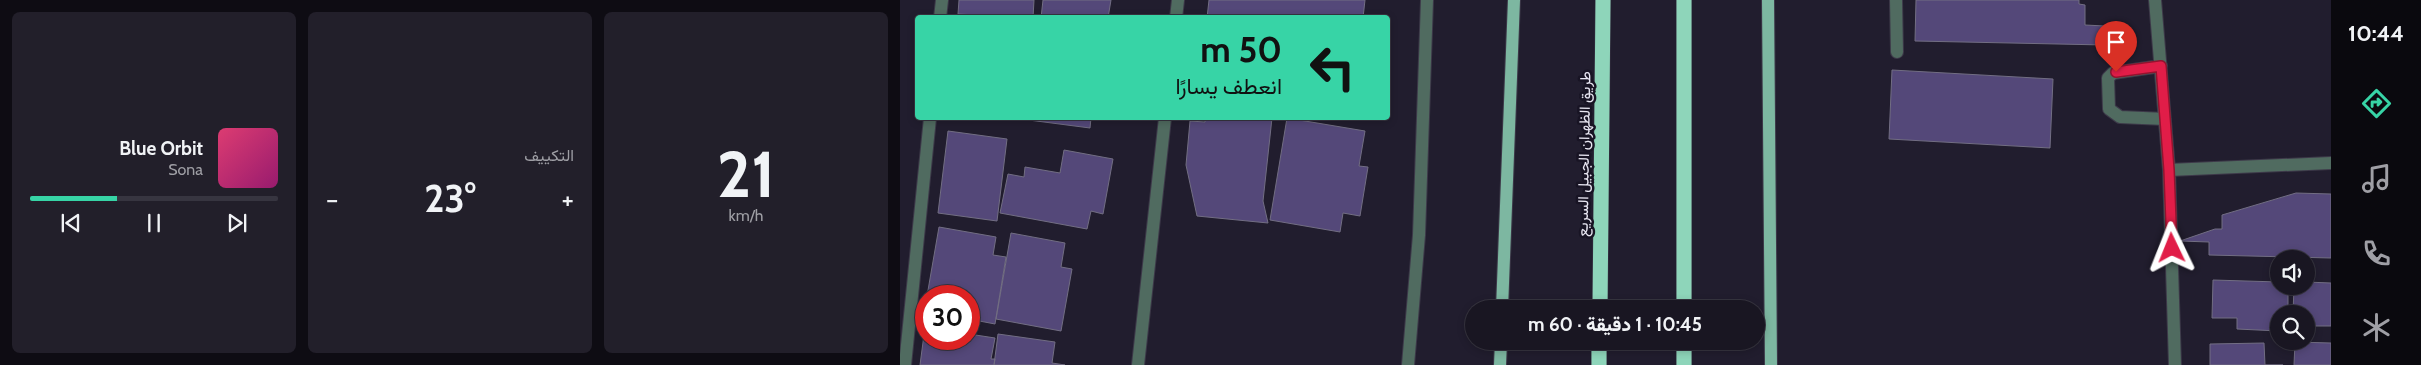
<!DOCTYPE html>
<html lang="ar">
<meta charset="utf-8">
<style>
:root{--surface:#191622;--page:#221f2a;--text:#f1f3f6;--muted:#9f9fa5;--line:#373540;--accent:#37d4a6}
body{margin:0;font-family:Cabin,Vazirmatn,sans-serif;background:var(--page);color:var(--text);direction:rtl;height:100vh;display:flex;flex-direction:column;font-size:19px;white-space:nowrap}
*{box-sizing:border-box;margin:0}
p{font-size:16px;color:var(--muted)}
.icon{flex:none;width:28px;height:28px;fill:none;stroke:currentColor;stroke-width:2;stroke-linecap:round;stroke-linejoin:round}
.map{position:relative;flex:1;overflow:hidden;direction:ltr}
.panel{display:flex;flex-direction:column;gap:12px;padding:12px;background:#0e0c13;width:900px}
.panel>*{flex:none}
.hud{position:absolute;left:15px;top:15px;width:475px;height:105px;border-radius:5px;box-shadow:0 2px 8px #0003,0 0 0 1px var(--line);direction:rtl;background:#37d4a6;color:#111;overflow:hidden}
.controls{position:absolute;left:1370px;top:250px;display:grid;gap:10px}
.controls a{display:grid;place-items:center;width:45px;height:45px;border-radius:50%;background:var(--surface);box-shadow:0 2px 8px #0003,0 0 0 1px var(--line);font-size:25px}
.speed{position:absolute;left:15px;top:285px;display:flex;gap:10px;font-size:25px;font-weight:700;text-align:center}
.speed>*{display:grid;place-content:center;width:65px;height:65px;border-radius:50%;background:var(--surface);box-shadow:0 2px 8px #0003,0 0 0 1px var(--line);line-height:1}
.speed .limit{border:8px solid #d22;background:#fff;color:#111}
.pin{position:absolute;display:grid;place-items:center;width:42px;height:42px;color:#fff;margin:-51px -21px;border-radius:50% 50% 50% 0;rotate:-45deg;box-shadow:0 0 5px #0007}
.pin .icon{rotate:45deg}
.me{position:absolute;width:55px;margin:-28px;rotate:358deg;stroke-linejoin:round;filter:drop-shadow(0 0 4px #0008)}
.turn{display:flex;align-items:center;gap:18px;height:105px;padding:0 25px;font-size:22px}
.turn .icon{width:65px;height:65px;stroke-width:2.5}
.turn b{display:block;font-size:35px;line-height:42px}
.big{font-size:38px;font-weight:800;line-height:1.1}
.panel .widget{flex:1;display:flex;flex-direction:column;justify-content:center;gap:8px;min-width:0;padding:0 18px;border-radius:8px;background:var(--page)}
.panel .dial{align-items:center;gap:0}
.dial b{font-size:65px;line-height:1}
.song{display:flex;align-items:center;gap:15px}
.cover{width:60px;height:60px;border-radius:8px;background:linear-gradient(135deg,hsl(340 70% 55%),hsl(320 70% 35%))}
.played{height:5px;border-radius:2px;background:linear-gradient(90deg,var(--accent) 35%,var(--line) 35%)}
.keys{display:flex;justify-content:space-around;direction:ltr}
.heat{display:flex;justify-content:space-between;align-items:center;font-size:28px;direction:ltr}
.panel .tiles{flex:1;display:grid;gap:12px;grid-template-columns:repeat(3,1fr)}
.trip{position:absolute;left:565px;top:300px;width:300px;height:50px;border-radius:25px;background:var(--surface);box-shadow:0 2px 8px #0003,0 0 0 1px var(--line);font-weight:800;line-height:50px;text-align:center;direction:rtl}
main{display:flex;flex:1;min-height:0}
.tab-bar{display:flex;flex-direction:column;width:90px;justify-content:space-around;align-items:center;background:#0a090e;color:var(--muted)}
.tab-bar .icon{width:35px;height:35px}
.tab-bar .on{color:var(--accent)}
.tab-bar b{font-size:22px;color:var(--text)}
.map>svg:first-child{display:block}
</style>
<main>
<nav class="tab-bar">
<b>10:44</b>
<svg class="icon on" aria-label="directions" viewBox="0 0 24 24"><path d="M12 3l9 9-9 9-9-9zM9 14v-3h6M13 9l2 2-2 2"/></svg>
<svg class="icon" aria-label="music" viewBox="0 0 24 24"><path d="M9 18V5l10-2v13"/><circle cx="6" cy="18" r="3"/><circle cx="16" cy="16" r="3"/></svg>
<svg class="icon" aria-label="phone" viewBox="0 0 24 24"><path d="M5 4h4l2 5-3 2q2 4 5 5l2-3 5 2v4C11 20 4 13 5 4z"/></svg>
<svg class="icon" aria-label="climate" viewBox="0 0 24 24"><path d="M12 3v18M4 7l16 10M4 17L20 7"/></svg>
</nav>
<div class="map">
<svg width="1431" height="365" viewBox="0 0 1431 365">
<rect width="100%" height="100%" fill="#211d2e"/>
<path fill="#544879" stroke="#726e83" d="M59,0H134L133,18L58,14Z
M143,0H211L208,18H141Z
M309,0H465L463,18H307Z
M1016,0H1179V4L1185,5V25L1205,26V45L1015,41Z
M992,70L1153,79L1150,148L989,139Z
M86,118H112V120Z
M122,118H191L190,128L121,119Z
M305,118H372L363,201L368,223L297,216L286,165L290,121L305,122Z
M387,118L465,131L459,166L468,167L460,216L443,213L440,232L370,220Z
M48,131L107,139L97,221L38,213Z
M164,150L213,159L203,214L191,211L187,229L100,213L108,174L124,177L125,167L160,173Z
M1396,193L1431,194V258L1309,255V242L1280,241L1315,229H1322V215Z
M39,227L96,237L93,255L106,257L95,324L69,319V296H27Z
M111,233L165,243L161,267L172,269L161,331L96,319Z
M1313,280L1379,282V286H1388V314H1379V331L1337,329V318H1312Z
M1406,282L1431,283V326H1406V314H1393L1394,286H1406Z
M25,327L26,339H69V334L95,338L91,359H95L94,365H20Z
M98,334L155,342L152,363L165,365H94Z
M1395,342L1431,343V365H1394Z
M1364,343L1365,365H1383H1310V344Z"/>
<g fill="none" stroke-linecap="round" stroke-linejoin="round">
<g stroke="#3d3949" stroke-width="14">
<path id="minor" d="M996,0L997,52
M1255,0L1269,170L1275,365
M40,18L42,0
M276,18L278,0
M1261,66L1213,73L1208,78L1209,109L1220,117L1265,119
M1269,170L1431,163
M5,365L30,118
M238,365L265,118
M508,365L519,235L527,0"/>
</g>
<g stroke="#3d3949" stroke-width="14">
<path id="major" d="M868,0L871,365
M602,309L614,0
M600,365L601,341"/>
</g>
<g stroke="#3d3949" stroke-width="16">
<path id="highway" d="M784,0V309
M700,309L703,0
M784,341V365
M699,365V341"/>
</g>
<use href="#minor" stroke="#506b60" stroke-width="12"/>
<use href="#major" stroke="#7db7a1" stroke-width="12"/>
<use href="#highway" stroke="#8ed5ba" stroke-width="15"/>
</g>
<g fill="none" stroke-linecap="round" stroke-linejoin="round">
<g stroke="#92132f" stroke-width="12">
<path id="route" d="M1216,72L1261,66L1269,170L1272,248"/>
</g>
<use href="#route" stroke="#e11d48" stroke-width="9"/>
</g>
<g text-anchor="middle" stroke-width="5" stroke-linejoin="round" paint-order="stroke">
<g font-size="15" fill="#e8e6f2" stroke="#181424">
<text transform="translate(684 154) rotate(-89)" y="5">طريق الظهران الجبيل السريع</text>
</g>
</g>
</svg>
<div class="controls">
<a><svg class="icon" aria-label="sound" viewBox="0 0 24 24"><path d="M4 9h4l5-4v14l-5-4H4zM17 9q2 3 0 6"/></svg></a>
<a><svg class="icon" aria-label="search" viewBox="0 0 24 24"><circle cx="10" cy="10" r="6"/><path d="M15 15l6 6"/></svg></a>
</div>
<div class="speed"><div class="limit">30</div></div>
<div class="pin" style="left:1216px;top:72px;background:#d93025"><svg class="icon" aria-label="arrive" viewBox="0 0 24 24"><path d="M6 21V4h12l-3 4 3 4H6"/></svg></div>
<svg class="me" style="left:1272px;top:248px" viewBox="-20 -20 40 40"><path d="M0-17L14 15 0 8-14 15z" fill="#e11d48" stroke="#fff" stroke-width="4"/></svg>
<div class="trip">10:45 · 1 دقيقة · 60 m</div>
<div class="hud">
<div class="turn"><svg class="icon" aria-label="left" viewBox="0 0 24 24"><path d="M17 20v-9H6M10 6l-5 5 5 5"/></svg><div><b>50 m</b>انعطف يسارًا</div></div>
</div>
</div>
<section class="panel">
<div class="tiles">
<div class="widget dial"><b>21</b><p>km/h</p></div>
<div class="widget"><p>التكييف</p>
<div class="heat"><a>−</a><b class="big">23°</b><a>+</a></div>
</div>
<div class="widget">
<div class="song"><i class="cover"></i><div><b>Blue Orbit</b><p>Sona</p></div></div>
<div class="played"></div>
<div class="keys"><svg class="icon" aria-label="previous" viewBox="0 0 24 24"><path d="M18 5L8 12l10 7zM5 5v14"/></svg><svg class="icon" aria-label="pause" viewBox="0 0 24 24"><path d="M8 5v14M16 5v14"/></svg><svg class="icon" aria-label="next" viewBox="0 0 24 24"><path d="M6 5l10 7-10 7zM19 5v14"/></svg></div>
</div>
</div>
</section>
</main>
